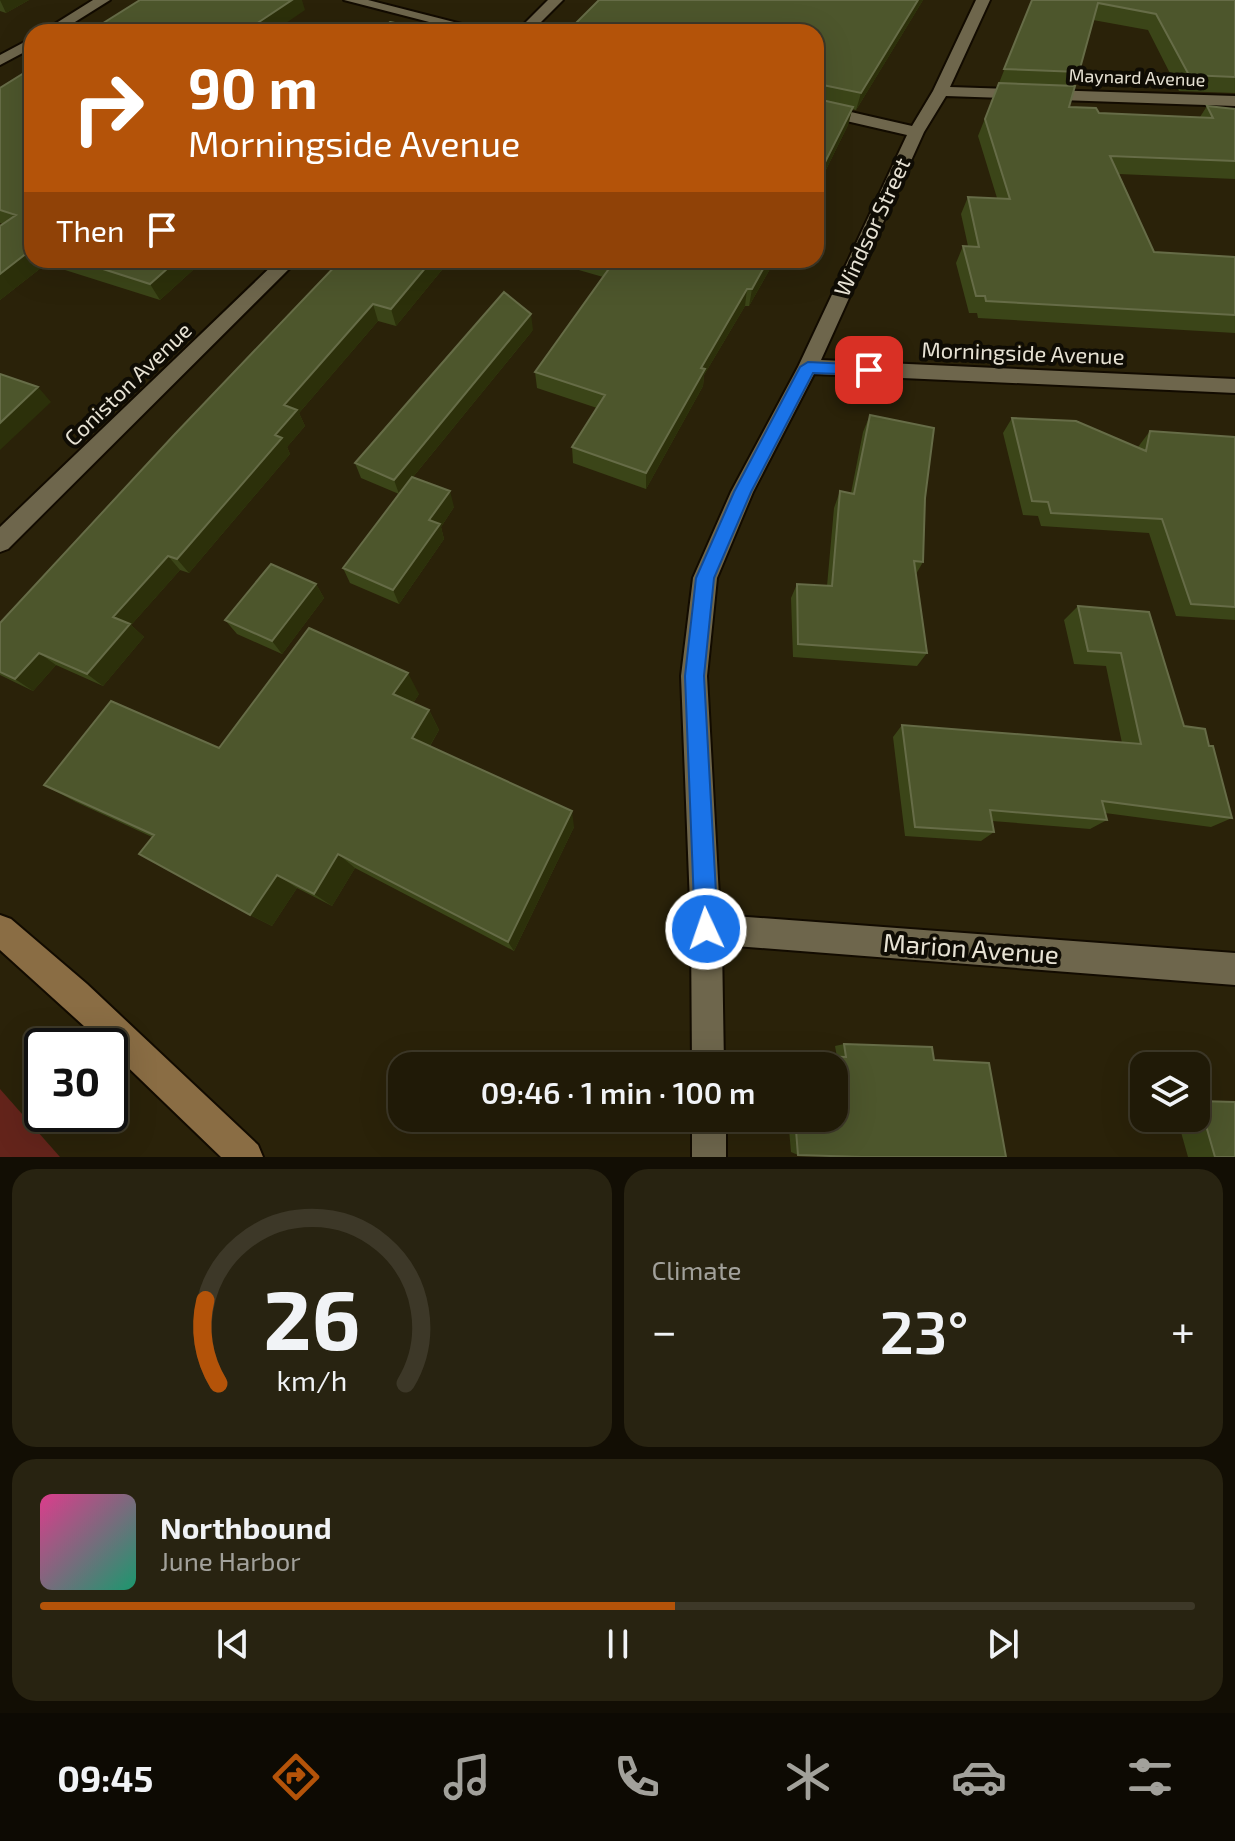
<!DOCTYPE html>
<meta charset="utf-8">
<style>
:root{--surface:#201a07;--page:#282311;--text:#f1f3f6;--muted:#a2a19b;--line:#3d3828;--accent:#b45309}
body{margin:0;font-family:"Exo 2",sans-serif;background:var(--page);color:var(--text);height:100vh;display:flex;flex-direction:column;font-size:30px;white-space:nowrap}
*{box-sizing:border-box;margin:0}
p{font-size:26px;color:var(--muted)}
.icon{flex:none;width:44px;height:44px;fill:none;stroke:currentColor;stroke-width:2;stroke-linecap:round;stroke-linejoin:round}
.map{position:relative;height:1157px;overflow:hidden}
.side{display:flex;flex-direction:column;gap:12px;padding:12px;background:#120e04;flex:1}
.side>*{flex:none}
.top-card{position:absolute;left:24px;top:24px;width:800px;height:244px;border-radius:24px;box-shadow:0 8px 32px #0002,0 0 0 2px var(--line);background:#b45309;color:#fff;overflow:hidden}
.buttons{position:absolute;left:1130px;top:1052px;display:grid;gap:16px}
.buttons a{display:grid;place-items:center;width:80px;height:80px;border-radius:16px;background:var(--surface);box-shadow:0 8px 32px #0002,0 0 0 2px var(--line);font-size:40px}
.speed{position:absolute;left:24px;top:1028px;display:flex;gap:16px;font-size:40px;font-weight:700;text-align:center}
.speed>*{display:grid;place-content:center;width:104px;height:104px;border-radius:50%;background:var(--surface);box-shadow:0 8px 32px #0002,0 0 0 2px var(--line);line-height:1}
.speed .limit{border:4px solid #111;border-radius:12px;background:#fff;color:#111}
.pin{position:absolute;display:grid;place-items:center;width:68px;height:68px;color:#fff;margin:-34px;border-radius:16px;box-shadow:0 4px 12px #0006}
.me{position:absolute;width:88px;margin:-44px;rotate:357deg;stroke-linejoin:round;filter:drop-shadow(0 0 6px #0008)}
.turn{display:flex;align-items:center;gap:28px;height:168px;padding:0 32px;font-size:36px}
.turn .icon{width:104px;height:104px;stroke-width:2.5}
.turn b{display:block;font-size:56px;line-height:68px}
.then{display:flex;align-items:center;height:76px;padding:0 32px;background:#0003;gap:16px;font-size:30px}
.big{font-size:60px;font-weight:600;line-height:1.1}
.side .card{flex:1;display:flex;flex-direction:column;justify-content:center;gap:12px;min-width:0;padding:0 28px;border-radius:24px;background:var(--page)}
.side .dial{align-items:center;gap:0}
.dial svg{height:208px;overflow:visible;fill:none;stroke:var(--line);stroke-width:7;stroke-linecap:round;text-anchor:middle}
.dial text{fill:var(--text);stroke:none}
.song{display:flex;align-items:center;gap:24px}
.cover{width:96px;height:96px;border-radius:12px;background:linear-gradient(135deg,hsl(330 70% 55%),hsl(160 70% 35%))}
.played{height:8px;border-radius:4px;background:linear-gradient(90deg,var(--accent) 55%,var(--line) 55%)}
.keys{display:flex;justify-content:space-around;direction:ltr}
.heat{display:flex;justify-content:space-between;align-items:center;font-size:44px;direction:ltr}
.side .tiles{flex:1;display:grid;gap:12px;grid-template-columns:1fr 1fr}
.card:last-child{grid-column:span 2}
.trip{position:absolute;left:388px;top:1052px;width:460px;height:80px;border-radius:24px;background:var(--surface);box-shadow:0 8px 32px #0002,0 0 0 2px var(--line);font-weight:600;line-height:80px;text-align:center}
.dock{display:flex;height:128px;justify-content:space-around;align-items:center;background:#0d0a03;color:var(--muted)}
.dock .icon{width:56px;height:56px}
.dock .on{color:var(--accent)}
.dock b{font-size:36px;color:var(--text)}
.map>svg:first-child{display:block}
</style>
<div class="map">
<svg width="1235" height="1157" viewBox="0 0 1235 1157">
<rect width="100%" height="100%" fill="#2a2209"/>
<path fill="#64241b" d="M0,1089L60,1157H0Z"/>
<g fill="none" stroke-linecap="round" stroke-linejoin="round">
<g stroke="#120b00" stroke-width="4">
<path id="minor" d="M93,0H110L59,32H42Z
M344,0H368L493,32H468Z
M548,0H563L531,32H516Z
M976,0H990L950,87L1235,96V106L946,96L924,132L821,360L1235,379V393L814,374L753,492L717,578L707,676L720,915L1235,953V985L722,945L724,1066H692L691,929L681,676L693,578L731,492L798,367L907,135L816,114V104L912,126L933,91Z
M32,38V48L0,65V55Z
M278,260H298L8,549L0,552V527Z
M692,1118H726V1157H692Z"/>
</g>
<g stroke="#120b00" stroke-width="4">
<path id="secondary" d="M0,915L11,919L87,984L258,1145L263,1157H221L110,1050V1046H106L0,950Z"/>
</g>
<use href="#minor" fill="#6e664c" fill-rule="evenodd"/>
<use href="#secondary" fill="#8a6d44" fill-rule="evenodd"/>
</g>
<path fill="#3b4518" d="M0,0H29L6,13L0,11Z
M599,0H923L856,110L852,109L848,125L816,190V32Z
M1032,0H1235V93L1179,91L1148,30L1093,20L1079,72L1072,86L1069,107L1099,113L1200,117L1207,106L1235,109V179L1119,174L1154,252L1235,257V333L978,318L977,313H969L956,263L963,246H968L961,214L968,197L997,198L978,136Z
M0,88L32,260H204L160,300L46,264L0,300V226L3,224L0,223Z
M341,260H450L396,326L378,321L299,413L305,426L287,447L290,454L189,573L180,570L131,625L144,637L103,686L56,665L33,691L0,675V623Z
M544,260H775L749,306H745L704,375L703,386L646,489L573,463L572,447L597,408L537,388L535,372L603,277Z
M533,330L413,477L454,507L441,527L444,539L399,604L350,583L343,568L399,494L361,478L355,463Z
M870,415L925,498L923,562L916,574L927,653L917,666L793,657L791,598L797,584L827,586L834,508L840,491L851,493L863,432Z
M1012,418L1138,447L1150,431L1235,437V620L1176,616L1149,533L1041,526L1038,516L1023,515L1003,433Z
M316,584L324,598L282,654L237,634L225,620Z
M1078,606L1149,612L1184,726L1209,746L1232,818L1211,827L1105,813L1107,820L1090,829L992,821L994,832L981,841L905,836L893,737L902,725L1122,743L1106,666L1074,664L1064,620Z
M419,694L413,703L429,710L439,730L430,746L574,827L514,951L355,868L332,906L297,888L272,926L250,915L152,837L76,802L44,785L219,748Z
M844,1044L932,1047L798,1155L791,1152L788,1118H834V1066H784V1057L790,1055L837,1057L835,1046Z
M1196,1101L1235,1102V1157H1188L1177,1118H1196Z"/>
<path fill="#2c300a" d="M0,0H29L6,13Z
M292,0H302L305,10L273,32L256,24Z
M918,0H923L856,110L861,93Z
M853,107L848,125L816,190V180Z
M32,249V260H43L46,264L0,300V274Z
M177,260H204L160,300L150,284Z
M432,260H450L396,326L391,309Z
M768,260H775L749,306L752,289Z
M747,289L745,306L704,375L703,386L646,489V473L701,368Z
M373,304L378,321L299,413L305,426L287,447L290,454L189,573L177,559L275,435L284,405Z
M531,314L533,330L399,494L394,480Z
M38,387L51,402L0,450V423Z
M450,491L454,507L441,527L444,539L399,604L393,590L429,520Z
M168,556L180,570L131,625L144,637L103,686L87,674L113,617Z
M316,584L324,598L282,654L272,641Z
M39,653L56,665L33,691L15,679Z
M408,673L419,694L405,715L393,694Z
M429,710L439,730L423,757L412,738Z
M572,811L574,827L514,951L508,942Z
M338,854L355,868L332,906L314,894Z
M277,875L297,888L272,926L250,915Z"/>
<path fill="#4d562c" stroke="#666c47" stroke-width="2" d="M140,0H292L256,24L288,32H89Z
M599,0H918L861,93L818,84L817,99L853,107L816,180V32H567Z
M1032,0H1235V77L1189,75L1156,14L1098,3L1079,72L1004,69Z
M390,22L439,32H378Z
M32,68V249L0,274V226L16,215L0,210V88Z
M999,83L1075,86L1069,107L1096,108L1099,113L1213,118L1207,106L1235,109V161L1110,156L1154,252L1235,257V315L986,301L985,296H976L963,246L979,247L968,197L1010,199L985,119Z
M75,260H177L150,284Z
M341,260H432L391,309L373,304L284,405L297,410L275,435L282,438L177,559L168,556L113,617L130,624L87,674L39,653L15,679L0,672V623L174,435Z
M601,260H768L752,289H747L701,368L705,369L646,473L572,447L605,395L535,372L613,263Z
M504,292L531,314L394,480L355,463Z
M0,374L38,387L0,423Z
M870,415L934,428L925,498L923,562L914,561L927,653L798,644L797,584L832,586L840,491L854,494Z
M1012,418L1076,421L1146,451L1150,431L1235,437V607L1191,604L1162,519L1051,513L1048,502L1032,501Z
M412,477L450,491L429,520L440,524L393,590L343,568Z
M271,564L316,584L272,641L225,620Z
M1078,606L1149,612L1184,726L1205,729L1209,746H1213L1232,818L1102,801L1107,820L990,810L994,832L915,827L902,725L1141,744L1121,653L1088,651Z
M309,628L408,673L393,694L429,710L412,738L572,811L508,942L338,854L314,894L277,875L250,915L139,854L154,835L44,785L111,701L219,748Z
M844,1044L932,1047L934,1060L989,1063L1006,1157H862L798,1155L795,1118H834V1066H791L790,1055L846,1057Z
M1199,1101L1235,1102V1157H1215Z"/>
<path fill="#1a73e8" stroke="#114b97" stroke-width="2" d="M808,362L869,365L877,370L869,375L813,373L751,492L714,578L704,676L718,929L714,937L706,940L698,937L695,929L685,676L696,578L734,492L800,367Z"/>
<g text-anchor="middle" stroke-width="8" stroke-linejoin="round" paint-order="stroke">
<g font-size="18" fill="#e7e2d4" stroke="#0f0c04">
<text transform="translate(1137 78) rotate(2)" y="6">Maynard Avenue</text>
</g>
<g font-size="22" fill="#e7e2d4" stroke="#0f0c04">
<text transform="translate(872 227) rotate(-65)" y="8">Windsor Street</text>
<text transform="translate(1023 353) rotate(2)" y="8">Morningside Avenue</text>
<text transform="translate(128 384) rotate(-44)" y="8">Coniston Avenue</text>
</g>
<g font-size="26" fill="#e7e2d4" stroke="#0f0c04">
<text transform="translate(971 949) rotate(4)" y="9">Marion Avenue</text>
</g>
</g>
</svg>
<div class="buttons">
<a><svg class="icon" aria-label="layers" viewBox="0 0 24 24"><path d="M12 4l9 5-9 5-9-5zM3 14l9 5 9-5"/></svg></a>
</div>
<div class="speed"><div class="limit">30</div></div>
<div class="pin" style="left:869px;top:370px;background:#d93025"><svg class="icon" aria-label="arrive" viewBox="0 0 24 24"><path d="M6 21V4h12l-3 4 3 4H6"/></svg></div>
<svg class="me" style="left:706px;top:929px" viewBox="-20 -20 40 40"><circle r="17" fill="#1a73e8" stroke="#fff" stroke-width="3"/><path d="M0-11L8 9 0 5-8 9z" fill="#fff"/></svg>
<div class="trip">09:46 · 1 min · 100 m</div>
<div class="top-card">
<div class="turn"><svg class="icon" aria-label="right" viewBox="0 0 24 24"><path d="M7 20v-9h11M14 6l5 5-5 5"/></svg><div><b>90 m</b>Morningside Avenue</div></div>
<div class="then">Then<svg class="icon" aria-label="arrive" viewBox="0 0 24 24"><path d="M6 21V4h12l-3 4 3 4H6"/></svg></div>
</div>
</div>
<section class="side">
<div class="tiles">
<div class="card dial"><svg viewBox="0 0 100 80">
<path d="M14 69A42 42 0 1 1 86 69"/>
<path d="M14 69A42 42 0 0 1 9 37" stroke="#b45309"/>
<text x="50" y="56" font-size="32" font-weight="700">26</text>
<text x="50" y="72" font-size="11">km/h</text>
</svg></div>
<div class="card"><p>Climate</p>
<div class="heat"><a>−</a><b class="big">23°</b><a>+</a></div>
</div>
<div class="card">
<div class="song"><i class="cover"></i><div><b>Northbound</b><p>June Harbor</p></div></div>
<div class="played"></div>
<div class="keys"><svg class="icon" aria-label="previous" viewBox="0 0 24 24"><path d="M18 5L8 12l10 7zM5 5v14"/></svg><svg class="icon" aria-label="pause" viewBox="0 0 24 24"><path d="M8 5v14M16 5v14"/></svg><svg class="icon" aria-label="next" viewBox="0 0 24 24"><path d="M6 5l10 7-10 7zM19 5v14"/></svg></div>
</div>
</div>
</section>
<nav class="dock">
<b>09:45</b>
<svg class="icon on" aria-label="directions" viewBox="0 0 24 24"><path d="M12 3l9 9-9 9-9-9zM9 14v-3h6M13 9l2 2-2 2"/></svg>
<svg class="icon" aria-label="music" viewBox="0 0 24 24"><path d="M9 18V5l10-2v13"/><circle cx="6" cy="18" r="3"/><circle cx="16" cy="16" r="3"/></svg>
<svg class="icon" aria-label="phone" viewBox="0 0 24 24"><path d="M5 4h4l2 5-3 2q2 4 5 5l2-3 5 2v4C11 20 4 13 5 4z"/></svg>
<svg class="icon" aria-label="climate" viewBox="0 0 24 24"><path d="M12 3v18M4 7l16 10M4 17L20 7"/></svg>
<svg class="icon" aria-label="car" viewBox="0 0 24 24"><path d="M5 17H2v-5l4-1 3-4h7l3 4 3 1v5h-3M9 17h6M6 11h13"/><circle cx="7" cy="17" r="2"/><circle cx="17" cy="17" r="2"/></svg>
<svg class="icon" aria-label="filters" viewBox="0 0 24 24"><path d="M4 7h16M4 17h16"/><circle cx="9" cy="7" r="2"/><circle cx="15" cy="17" r="2"/></svg>
</nav>
